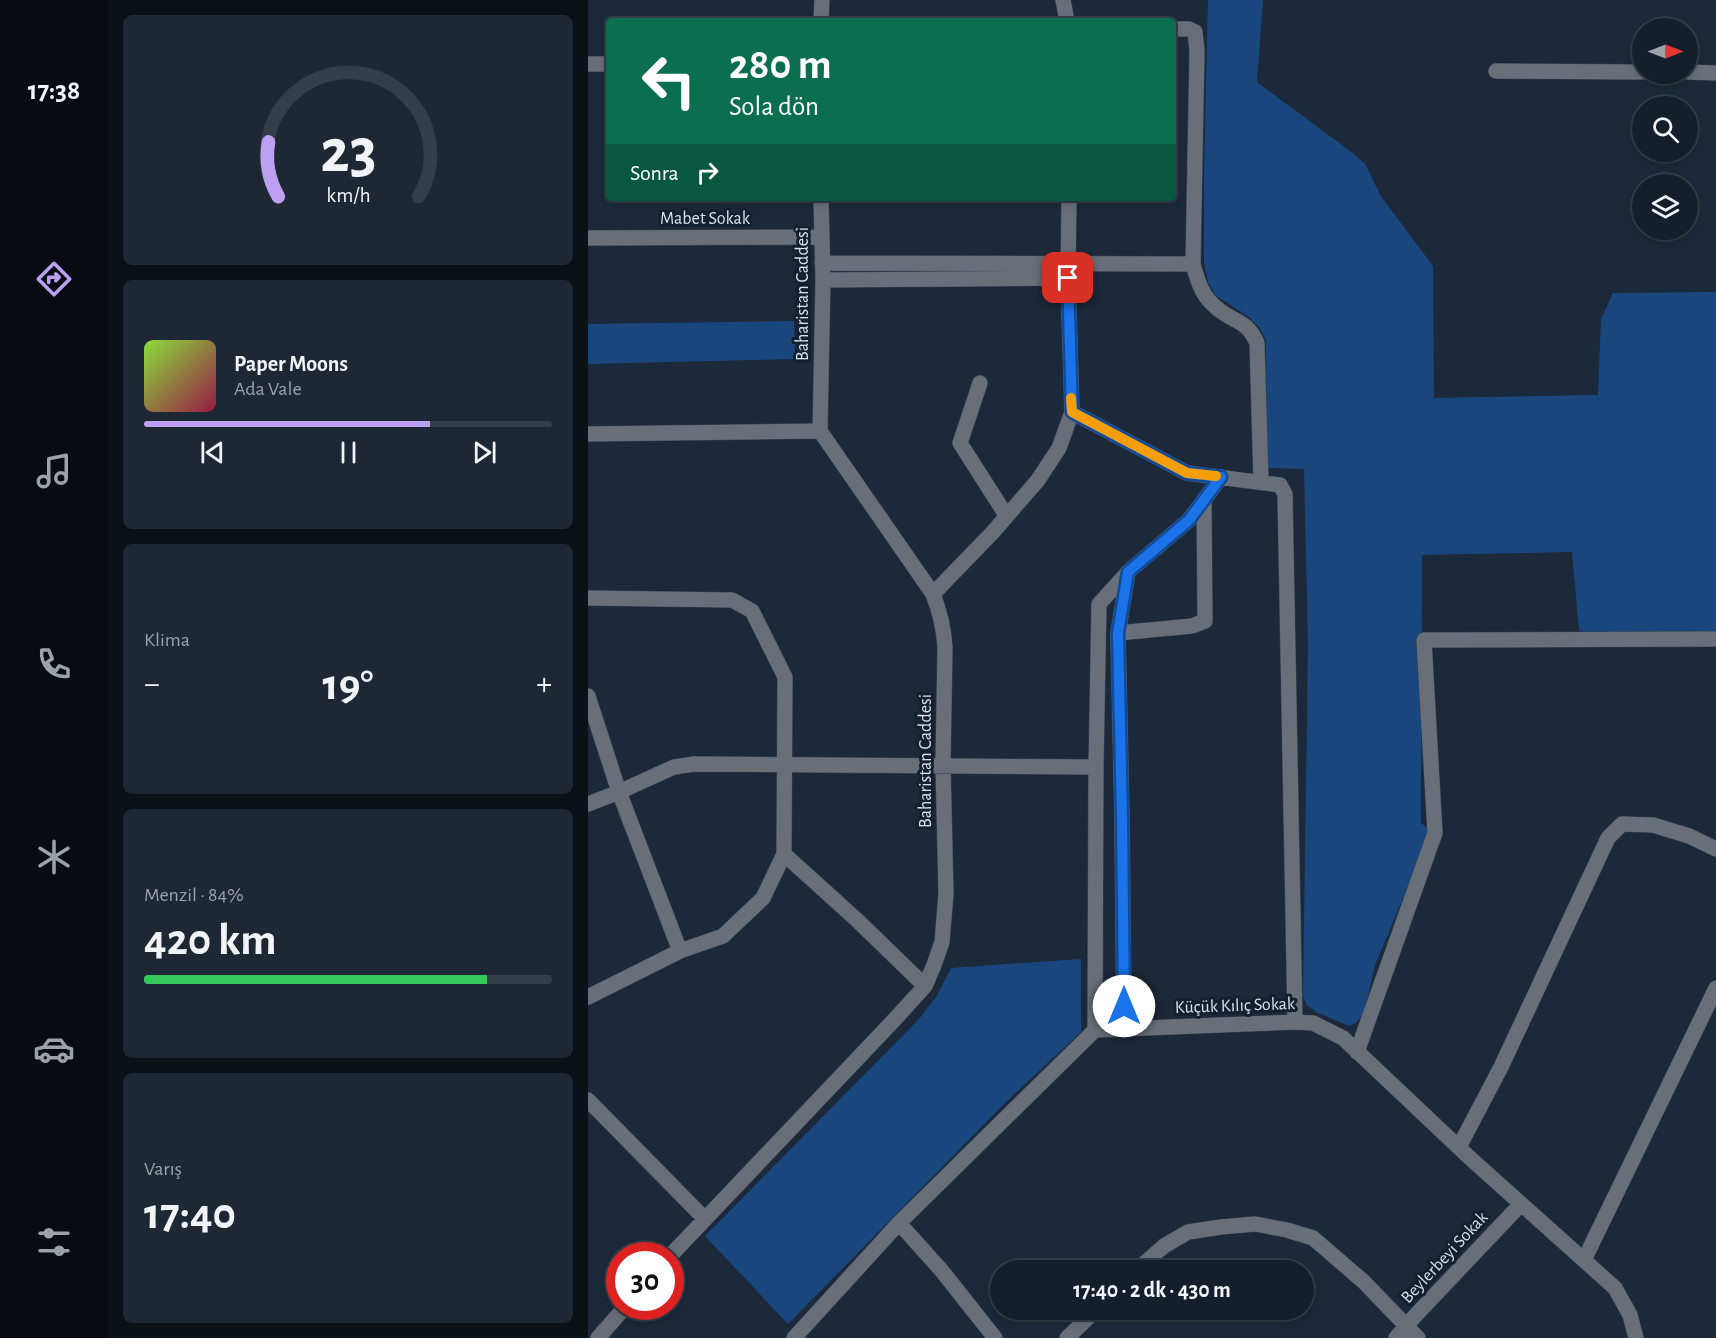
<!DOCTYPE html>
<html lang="tr">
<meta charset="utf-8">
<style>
:root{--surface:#151f2c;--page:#1e2734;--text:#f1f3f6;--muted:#9da2a9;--line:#343d48;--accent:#bca0f2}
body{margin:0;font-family:"Alegreya Sans",sans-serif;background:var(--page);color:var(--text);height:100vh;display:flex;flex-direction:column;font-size:22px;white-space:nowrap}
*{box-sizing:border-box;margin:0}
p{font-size:20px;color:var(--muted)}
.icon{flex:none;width:33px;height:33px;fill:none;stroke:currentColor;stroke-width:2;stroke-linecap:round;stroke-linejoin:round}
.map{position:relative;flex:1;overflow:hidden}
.drawer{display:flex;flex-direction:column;gap:15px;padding:15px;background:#0c1118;width:480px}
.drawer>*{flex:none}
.banner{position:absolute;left:18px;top:18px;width:570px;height:183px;border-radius:6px;box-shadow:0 3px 9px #0003,0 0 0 2px var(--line);background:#0b6e4f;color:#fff;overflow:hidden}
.needle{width:39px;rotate:90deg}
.buttons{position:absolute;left:1044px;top:18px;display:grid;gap:12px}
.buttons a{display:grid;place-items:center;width:66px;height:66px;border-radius:50%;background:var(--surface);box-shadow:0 3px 9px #0003,0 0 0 2px var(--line);font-size:30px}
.speed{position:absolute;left:18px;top:1242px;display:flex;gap:12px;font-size:30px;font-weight:700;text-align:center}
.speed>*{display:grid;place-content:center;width:78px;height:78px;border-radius:50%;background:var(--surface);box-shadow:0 3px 9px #0003,0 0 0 2px var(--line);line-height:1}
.speed .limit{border:9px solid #d22;background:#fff;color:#111}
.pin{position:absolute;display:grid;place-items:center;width:51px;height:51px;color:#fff;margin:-26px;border-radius:12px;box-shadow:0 3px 9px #0006}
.me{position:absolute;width:66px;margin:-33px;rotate:0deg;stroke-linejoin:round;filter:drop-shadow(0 0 4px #0008)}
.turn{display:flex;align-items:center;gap:21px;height:126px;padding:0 24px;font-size:27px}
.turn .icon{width:78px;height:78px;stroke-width:2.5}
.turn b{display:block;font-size:42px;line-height:51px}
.then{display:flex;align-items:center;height:57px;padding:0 24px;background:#0003;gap:12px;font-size:22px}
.big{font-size:45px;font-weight:600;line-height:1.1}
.drawer .widget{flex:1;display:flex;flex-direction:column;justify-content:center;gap:9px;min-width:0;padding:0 21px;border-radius:9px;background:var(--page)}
.drawer .dial{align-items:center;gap:0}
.dial svg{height:156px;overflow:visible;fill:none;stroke:var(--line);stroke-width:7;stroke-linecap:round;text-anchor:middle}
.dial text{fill:var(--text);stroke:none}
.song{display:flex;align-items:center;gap:18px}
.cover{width:72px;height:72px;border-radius:9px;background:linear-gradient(135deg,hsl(90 70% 55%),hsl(340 70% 35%))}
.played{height:6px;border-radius:3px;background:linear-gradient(90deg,var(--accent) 70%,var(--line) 70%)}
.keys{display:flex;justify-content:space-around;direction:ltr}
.heat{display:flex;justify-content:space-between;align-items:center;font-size:33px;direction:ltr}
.charge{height:9px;border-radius:4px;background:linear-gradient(90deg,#34c759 84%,var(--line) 0)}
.trip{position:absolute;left:402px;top:1260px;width:324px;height:60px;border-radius:30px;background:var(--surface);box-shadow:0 3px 9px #0003,0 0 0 2px var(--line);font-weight:600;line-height:60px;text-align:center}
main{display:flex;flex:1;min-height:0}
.menu{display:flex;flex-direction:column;width:108px;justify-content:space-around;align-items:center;background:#080c12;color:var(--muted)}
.menu .icon{width:42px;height:42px}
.menu .active{color:var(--accent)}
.menu b{font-size:27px;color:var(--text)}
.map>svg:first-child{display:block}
</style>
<main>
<nav class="menu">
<b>17:38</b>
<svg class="icon active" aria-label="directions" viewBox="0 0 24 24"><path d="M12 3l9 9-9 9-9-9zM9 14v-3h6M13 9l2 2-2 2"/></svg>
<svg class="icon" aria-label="music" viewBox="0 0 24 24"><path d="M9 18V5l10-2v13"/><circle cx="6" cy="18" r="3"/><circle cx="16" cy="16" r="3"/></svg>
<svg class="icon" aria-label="phone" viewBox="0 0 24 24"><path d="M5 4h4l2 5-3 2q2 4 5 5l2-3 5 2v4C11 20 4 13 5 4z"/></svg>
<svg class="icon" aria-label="climate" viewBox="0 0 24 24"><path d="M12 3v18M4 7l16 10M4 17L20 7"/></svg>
<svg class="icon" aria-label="car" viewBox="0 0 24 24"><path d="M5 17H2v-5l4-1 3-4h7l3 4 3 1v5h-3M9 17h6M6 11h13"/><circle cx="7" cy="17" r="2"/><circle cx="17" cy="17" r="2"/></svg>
<svg class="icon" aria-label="filters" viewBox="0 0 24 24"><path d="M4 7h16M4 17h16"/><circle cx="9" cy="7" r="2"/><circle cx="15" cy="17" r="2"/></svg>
</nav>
<section class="drawer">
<div class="widget dial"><svg viewBox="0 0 100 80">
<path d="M14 69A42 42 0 1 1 86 69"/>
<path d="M14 69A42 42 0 0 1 9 41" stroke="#bca0f2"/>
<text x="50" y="56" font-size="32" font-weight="700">23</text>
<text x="50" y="72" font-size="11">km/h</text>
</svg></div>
<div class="widget">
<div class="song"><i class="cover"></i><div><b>Paper Moons</b><p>Ada Vale</p></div></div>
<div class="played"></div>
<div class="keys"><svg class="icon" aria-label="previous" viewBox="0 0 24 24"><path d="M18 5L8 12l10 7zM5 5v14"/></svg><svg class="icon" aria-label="pause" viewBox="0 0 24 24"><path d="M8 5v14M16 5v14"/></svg><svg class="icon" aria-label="next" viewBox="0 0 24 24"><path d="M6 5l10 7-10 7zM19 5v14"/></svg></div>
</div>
<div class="widget"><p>Klima</p>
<div class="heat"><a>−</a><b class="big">19°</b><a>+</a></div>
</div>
<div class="widget"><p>Menzil · 84%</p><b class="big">420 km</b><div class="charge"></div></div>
<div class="widget"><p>Varış</p><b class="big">17:40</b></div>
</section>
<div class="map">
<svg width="1128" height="1338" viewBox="0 0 1128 1338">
<rect width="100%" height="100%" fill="#1c293a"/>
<path fill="#19477d" d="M620,0H675L669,82L766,154L778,165L792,195L845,266L846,398L1010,395L1013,319L1025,293L1128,292V639L991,631L984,552L834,555L833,823L842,830L834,853L787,965L776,1013L768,1023L761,1026L730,1013L719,1006L715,995L720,646L716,469L679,468L678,340L671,327L662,318L627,295L620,282L616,263V168Z
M206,321L207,359L0,364V324Z
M493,959V1032L422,1098L200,1324L117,1236L331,1019L348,997L363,968Z"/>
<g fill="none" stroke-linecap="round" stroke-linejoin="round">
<g stroke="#3a4656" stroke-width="16">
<path id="minor" d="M475,0L479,21
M233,21L234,0
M585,29H601L607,32L609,51L605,264C610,282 614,297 630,309C647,323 659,320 669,343L673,482
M0,64H21
M908,71L1054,72
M1100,72L1128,73
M481,198L480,278L484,412L599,473L692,485L697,494L707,1022
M0,238L234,237
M234,263L605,264
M235,280L480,278
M392,383L372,443L418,515
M0,434L232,431
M345,594L405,532L450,480L471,448L484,412
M0,598L144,600L164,611L197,677L196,854L175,898L135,936L92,951
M530,633L604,626L617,621L616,500
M0,696L31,792L92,951L0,997
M0,804L31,792L86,767L106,764L508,767
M196,854L270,921L337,986
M507,1030L508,767L511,604L540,572L601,520L633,477
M536,1030L534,818L530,633L540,572
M769,1052L847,833L836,640L1128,639
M0,1100L117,1219
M871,1147L913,1067L1020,838L1034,824L1065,825L1101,836L1128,849
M311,1223L354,1271L407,1338
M82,1256L308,1018L337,986L346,965L354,942L358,894L355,764L357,648C356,629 352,612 345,594L232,431L235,280L233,198
M996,1260L1128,988
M549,1270L576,1246L600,1232L633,1227L667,1224L699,1230L725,1238L776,1282L830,1338
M10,1338L38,1306
M206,1338L311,1223L507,1030L707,1022L725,1023L755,1038L882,1158L1027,1288L1042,1315L1048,1338
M479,1338L508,1310
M808,1338L826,1317L933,1204"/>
</g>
<use href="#minor" stroke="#686f78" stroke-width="15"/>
</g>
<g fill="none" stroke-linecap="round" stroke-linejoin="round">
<g stroke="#114b97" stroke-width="15">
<path id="route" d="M480,278L484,412L599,473L633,477L601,520L540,572L530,633L534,818L536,1006"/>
</g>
<use href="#route" stroke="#1a73e8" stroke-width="10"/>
<path stroke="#f59e0b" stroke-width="10" d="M483,398L484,412L599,473L628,476"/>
</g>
<g text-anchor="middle" stroke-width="6" stroke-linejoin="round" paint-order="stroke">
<g font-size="18" fill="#d8e1ec" stroke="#132030">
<text x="117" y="224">Mabet Sokak</text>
<text transform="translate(214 294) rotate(-90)" y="6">Baharistan Caddesi</text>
<text transform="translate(337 761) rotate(-90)" y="6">Baharistan Caddesi</text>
<text transform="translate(647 1005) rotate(-2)" y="6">Küçük Kılıç Sokak</text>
<text transform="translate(856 1257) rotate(-47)" y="6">Beylerbeyi Sokak</text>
</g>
</g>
</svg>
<div class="buttons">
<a><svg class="needle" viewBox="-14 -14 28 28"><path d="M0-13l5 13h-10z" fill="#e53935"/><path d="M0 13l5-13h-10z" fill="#9da2a9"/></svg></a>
<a><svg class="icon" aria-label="search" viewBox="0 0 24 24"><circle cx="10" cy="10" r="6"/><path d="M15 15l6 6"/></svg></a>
<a><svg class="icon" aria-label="layers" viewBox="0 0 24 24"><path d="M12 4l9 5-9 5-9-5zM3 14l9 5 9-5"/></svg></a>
</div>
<div class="speed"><div class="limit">30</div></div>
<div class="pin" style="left:480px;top:278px;background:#d93025"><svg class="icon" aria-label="arrive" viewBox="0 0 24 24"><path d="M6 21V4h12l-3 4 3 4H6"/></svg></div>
<svg class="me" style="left:536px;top:1006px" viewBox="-20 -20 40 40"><circle r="19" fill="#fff"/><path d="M0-13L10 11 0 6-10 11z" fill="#1a73e8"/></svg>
<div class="trip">17:40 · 2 dk · 430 m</div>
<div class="banner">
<div class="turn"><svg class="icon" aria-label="left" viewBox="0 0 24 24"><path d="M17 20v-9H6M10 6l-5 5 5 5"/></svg><div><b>280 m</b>Sola dön</div></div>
<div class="then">Sonra<svg class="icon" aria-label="right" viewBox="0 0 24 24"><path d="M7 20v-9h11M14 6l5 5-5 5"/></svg></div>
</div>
</div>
</main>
